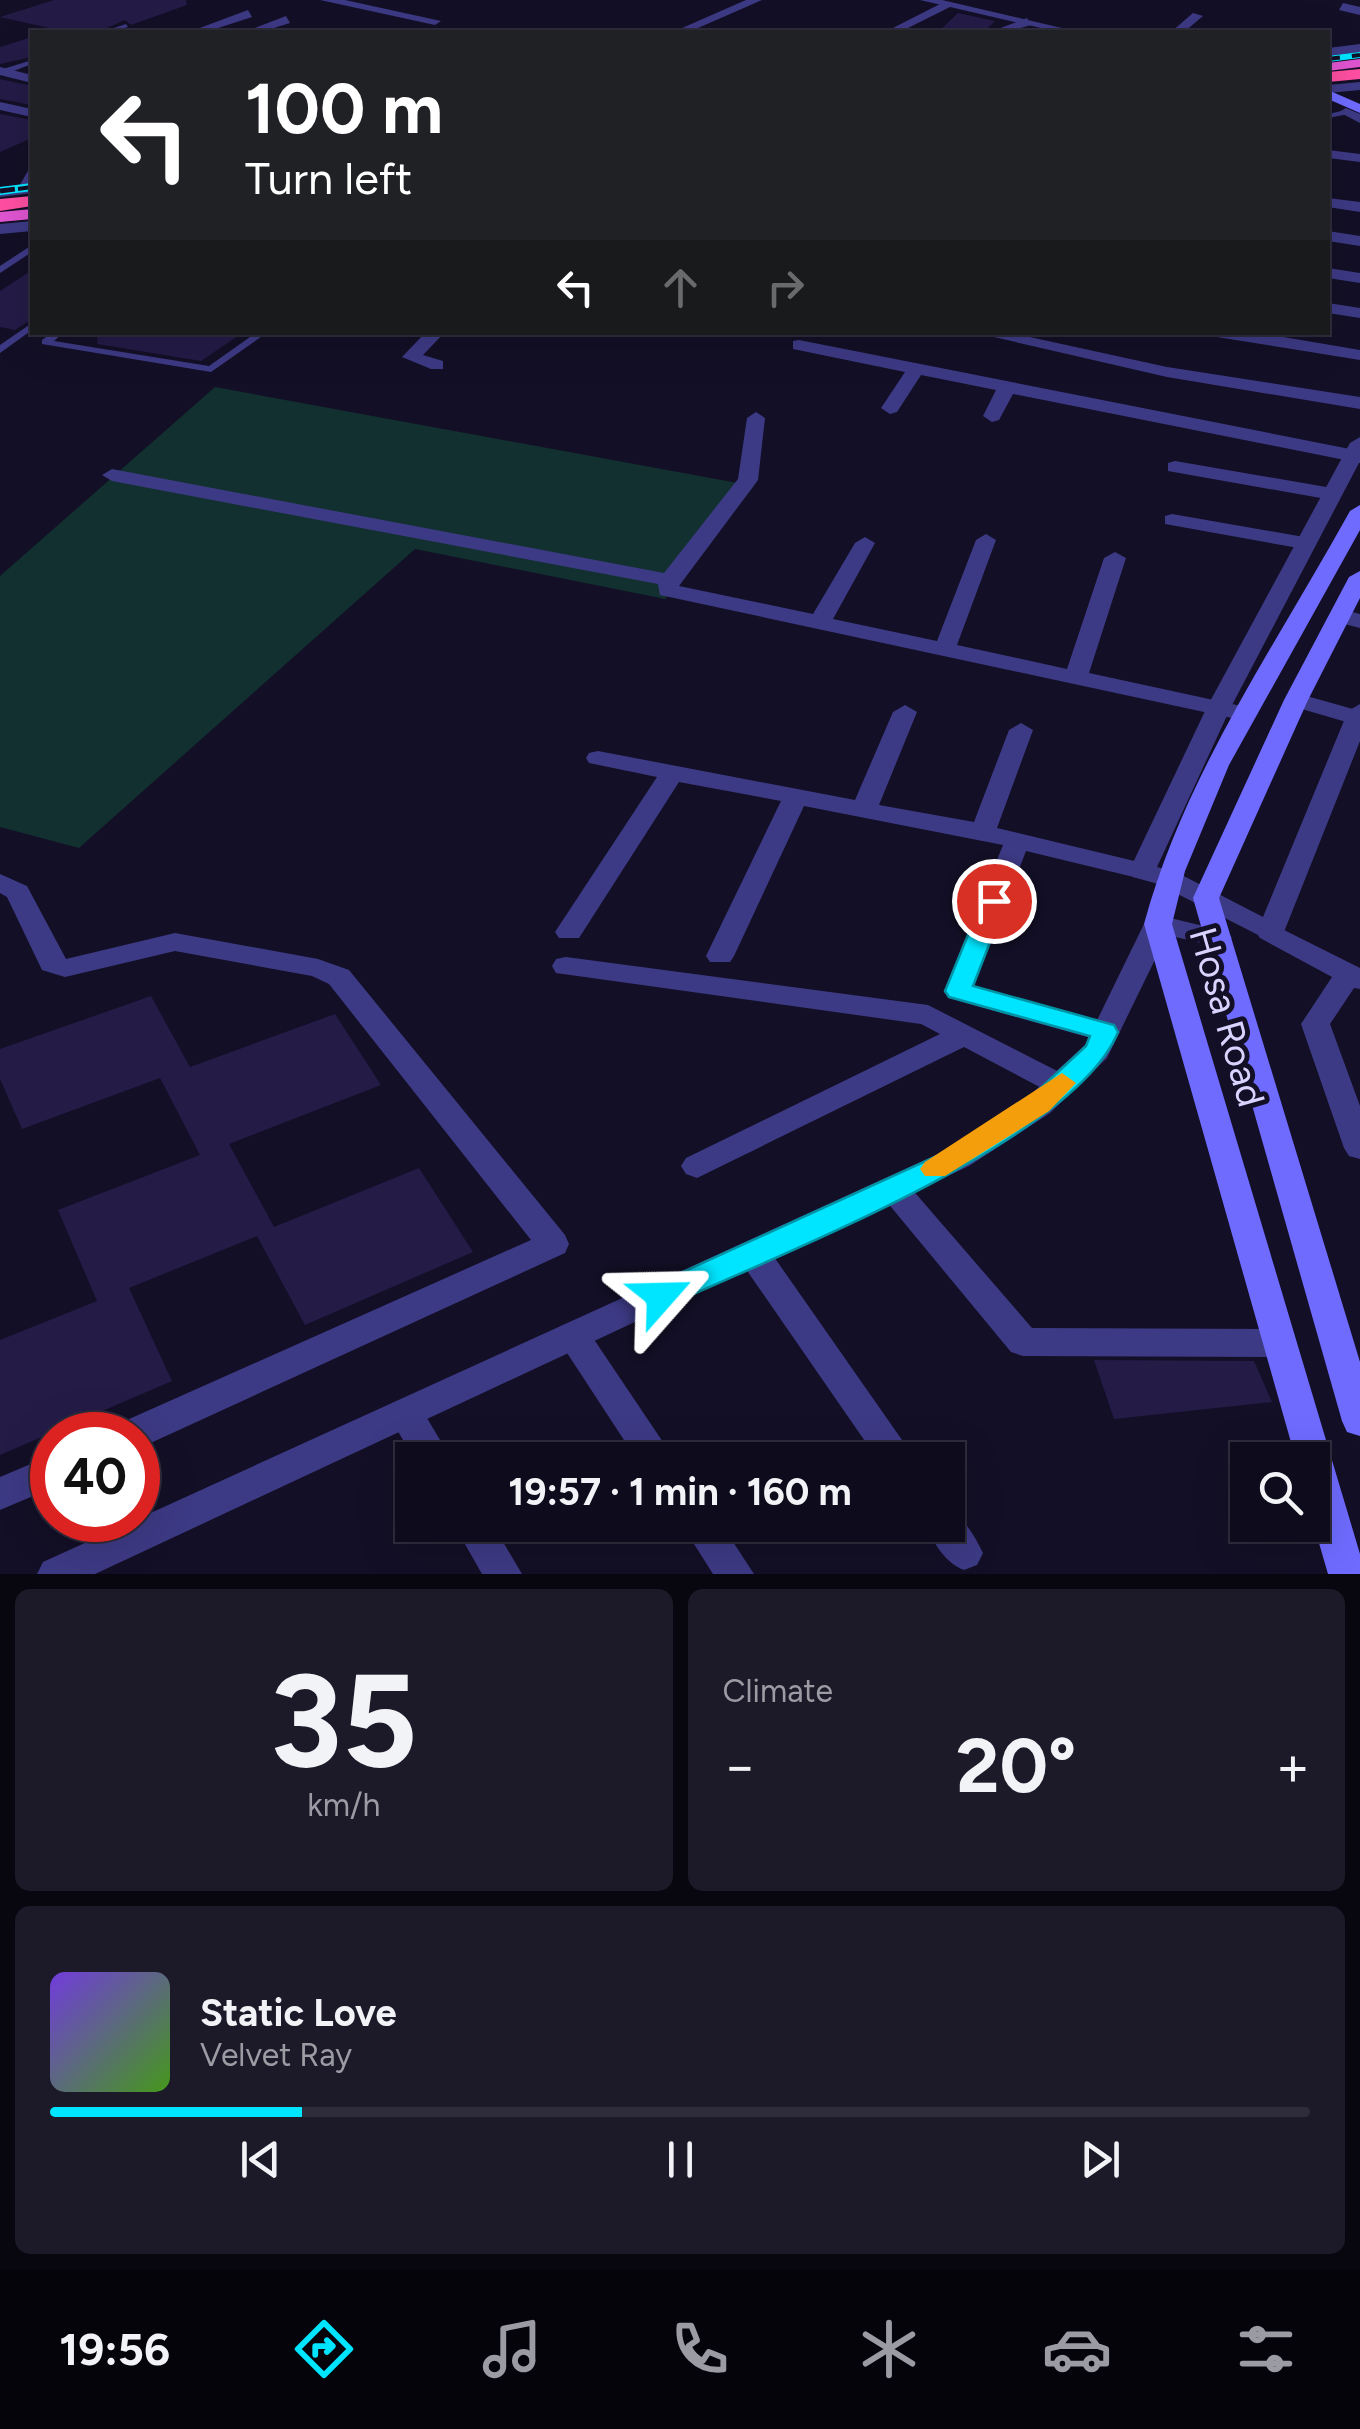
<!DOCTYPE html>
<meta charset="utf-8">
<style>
:root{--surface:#0e0b1c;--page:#1c1929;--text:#f1f3f6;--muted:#9b9ba3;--line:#2e2b3b;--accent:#00e5ff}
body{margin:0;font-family:Figtree,sans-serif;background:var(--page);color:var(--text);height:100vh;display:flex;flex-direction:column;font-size:38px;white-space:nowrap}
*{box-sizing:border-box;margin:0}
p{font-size:32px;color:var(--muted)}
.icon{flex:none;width:55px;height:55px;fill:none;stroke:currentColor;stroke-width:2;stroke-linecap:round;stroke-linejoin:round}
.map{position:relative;height:1574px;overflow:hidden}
.sheet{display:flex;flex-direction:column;gap:15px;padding:15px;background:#08060f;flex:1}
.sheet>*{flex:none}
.hud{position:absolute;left:30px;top:30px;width:1300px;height:305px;border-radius:0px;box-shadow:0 10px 40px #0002,0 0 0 2px var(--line);background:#202124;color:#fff;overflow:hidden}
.fabs{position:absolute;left:1230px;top:1442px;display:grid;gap:20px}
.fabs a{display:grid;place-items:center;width:100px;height:100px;border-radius:0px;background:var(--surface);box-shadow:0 10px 40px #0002,0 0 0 2px var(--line);font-size:50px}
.speed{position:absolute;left:30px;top:1412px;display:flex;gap:20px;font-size:50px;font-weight:700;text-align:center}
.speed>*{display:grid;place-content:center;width:130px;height:130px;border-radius:50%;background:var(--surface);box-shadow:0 10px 40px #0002,0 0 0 2px var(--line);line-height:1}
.speed .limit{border:15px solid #d22;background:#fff;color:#111}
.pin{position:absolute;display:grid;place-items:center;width:85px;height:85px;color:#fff;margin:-42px;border:5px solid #fff;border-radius:50%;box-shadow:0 2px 10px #0007}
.me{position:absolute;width:110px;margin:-55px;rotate:65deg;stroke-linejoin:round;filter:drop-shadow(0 0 8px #0008)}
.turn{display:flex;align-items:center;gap:35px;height:210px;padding:0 50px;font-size:45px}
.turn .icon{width:130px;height:130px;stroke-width:2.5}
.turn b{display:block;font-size:70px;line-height:85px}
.lanes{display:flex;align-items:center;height:95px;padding:0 50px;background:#0003;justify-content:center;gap:50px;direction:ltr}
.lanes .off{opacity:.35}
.big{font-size:75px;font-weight:700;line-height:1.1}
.sheet .widget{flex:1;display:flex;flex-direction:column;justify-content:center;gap:15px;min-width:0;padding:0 35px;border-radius:15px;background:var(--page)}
.sheet .dial{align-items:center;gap:0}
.dial b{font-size:130px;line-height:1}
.song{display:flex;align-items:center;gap:30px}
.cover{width:120px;height:120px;border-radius:15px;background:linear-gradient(135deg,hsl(260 70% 55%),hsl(100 70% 35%))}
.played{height:10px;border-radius:5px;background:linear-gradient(90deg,var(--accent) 20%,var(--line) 20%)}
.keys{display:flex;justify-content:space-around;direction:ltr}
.heat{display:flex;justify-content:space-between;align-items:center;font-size:55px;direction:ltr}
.sheet .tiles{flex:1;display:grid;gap:15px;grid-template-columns:1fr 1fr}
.widget:last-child{grid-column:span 2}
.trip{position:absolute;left:395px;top:1442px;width:570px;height:100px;border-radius:0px;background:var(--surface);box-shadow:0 10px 40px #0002,0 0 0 2px var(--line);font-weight:700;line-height:100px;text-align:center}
.dock{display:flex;height:160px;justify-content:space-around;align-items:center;background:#06040b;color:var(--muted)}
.dock .icon{width:70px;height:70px}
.dock .current{color:var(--accent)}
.dock b{font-size:45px;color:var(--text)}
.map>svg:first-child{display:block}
</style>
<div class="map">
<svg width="1360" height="1574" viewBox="0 0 1360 1574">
<rect width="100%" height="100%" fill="#130f26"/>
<path fill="#12302f" d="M215,387L754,486L665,599L415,549L79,848L0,827V576Z"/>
<path fill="#241b47" d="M54,0H186L187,5L131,25L125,20L98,32H67L0,17Z
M958,13L995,21L984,32H938Z
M32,37V57L0,64V47Z
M0,79L32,86V105L0,99Z
M0,114L32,120V138L0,152Z
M32,270V319L15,330L0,327V291Z
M98,332H244L201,361L97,344Z
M151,996L190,1067L335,1014L381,1085L229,1144L274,1227L419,1168L473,1252L305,1325L257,1236L129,1288L172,1381L0,1455V1340L97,1301L58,1210L200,1155L160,1078L22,1129L0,1079V1049Z
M1094,1360L1254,1361L1272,1402L1114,1419Z"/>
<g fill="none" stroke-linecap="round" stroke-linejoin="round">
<path fill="#3d3a85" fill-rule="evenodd" d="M126,24L128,27L111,32H102Z
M32,60V64L6,74L0,73V70Z
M1346,110L1350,112L1349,114L1328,118V114Z
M29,169H32V177L24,192H18L17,190Z
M32,245V252L0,273V266Z
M32,323V330L0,353V345Z
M53,332H64L54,341L209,366L257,332H268L211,372L42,344V340Z"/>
<path fill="#3d3a85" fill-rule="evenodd" d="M320,0H345L441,21L435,25Z
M746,0H762L689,32H673Z
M944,2L954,5L900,32H885Z
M1343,3L1360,7V15L1339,10Z
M248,10L252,17L206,32H189Z
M1193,13L1203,16L1184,32H1171Z
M286,16L290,23L261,32H244Z
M1027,18L1031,25L1007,32H990Z
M0,67L32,75V83L0,75Z
M0,102L32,109V117L0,110Z
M1328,150L1360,154V162L1328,158Z
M1328,198L1360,202V212L1328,207Z
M1328,231L1360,236V246L1328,241Z
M1328,268L1360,273V283L1328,278Z
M1328,303L1360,308V318L1328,313Z
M426,332H445L423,355L443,361V369H431L402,357Z
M972,332H1007L1167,367L1360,397V409L1167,377Z
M799,340L1360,451V463L1013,394L999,420L992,422L983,416L996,390L921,375L897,412L890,414L881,408L905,372L793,349V341Z
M756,412L765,418L758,480L679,586L813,614L855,543L865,537L875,543L833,619L937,641L976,540L986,534L996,540L957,645L1067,669L1104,558L1115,552L1126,558L1089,673L1246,707L1258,714L1246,721L660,595L658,584L112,481L102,475L112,469L664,573L738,479L747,418Z
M1175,461L1332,488L1342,494L1332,500L1168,471V463Z
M1172,514L1304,537L1314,543L1304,549L1165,524V516Z
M1341,609L1360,614V628L1333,621L1330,616Z
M1296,693L1360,711V726L1288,705L1284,700Z
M905,705L917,712L879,805L974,822L1009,730L1021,723L1033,730L997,828L1151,865L1155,871L1142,879L1026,851L974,986L1115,1025L1120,1032L1115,1039L1105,1042L948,998L944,991L1003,845L804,806L734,956L730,962H710L706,956L781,801L679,782L579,938H559L555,932L657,777L589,763L586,758L589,753L598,751L855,800L893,712Z
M0,874L27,886L66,959L175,933L318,959L349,970L565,1235L569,1244L565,1253L144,1446L138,1448V1435H113L118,1424L531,1240L329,984L312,976L175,951L65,977L42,970L7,897L0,893Z
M1270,923L1360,968V989L1354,988L1330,1024L1360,1106V1159L1349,1156L1344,1148L1301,1024L1332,977L1260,938L1256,932Z
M566,957L928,1005L1071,1078L1075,1085L1071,1092H1049L964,1047L697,1178L686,1174L681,1166L686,1158L940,1034L921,1024L556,973L552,966L556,959Z
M893,1176L904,1180L1032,1328L1279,1329L1291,1333L1296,1343L1291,1353L1279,1357L1023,1356L1011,1352L882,1196L877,1188L882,1180Z
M753,1240L765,1244L916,1460H878L741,1262L737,1253L741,1244Z
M573,1322L585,1326L675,1460H637L556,1336L561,1326Z
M405,1398L418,1403L452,1460H415L387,1413L392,1403Z
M52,1455V1488L0,1510V1477Z
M948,1510C964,1516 975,1537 983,1553L977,1565L964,1570C945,1563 934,1543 925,1525H948Z
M454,1525H493L522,1574H482Z
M682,1525H722L754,1574H713Z"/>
<path fill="#3d3a85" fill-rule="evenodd" d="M920,0H942L1079,32H1058Z
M1360,44V52L1328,56V48Z
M1360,82V90L1328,93V85Z
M1346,108L1360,114V123L1339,112Z
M32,184V193L0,197V187Z
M32,221V231L0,234V224Z
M1209,332H1253L1360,350V360L1217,337Z
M1360,437V461L1231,707L1157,867L1176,872L1263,917L1348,711L1360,704V741L1284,932L1270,941L1158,884L1133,877L1129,871L1207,707L1350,443Z
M1158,915L1228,932L1232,938L1218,947L1167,935L1107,1058L1050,1113L969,1166L95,1574H37L43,1562L947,1150L1028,1097L1085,1045L1144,924Z"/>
<path fill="#6f6bff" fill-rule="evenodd" d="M1328,90L1360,104V113L1328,99Z
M1360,505V530L1229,765L1185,871L1172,924L1360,1554V1574H1328L1312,1519V1460H1296L1144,924C1185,773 1275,647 1350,511Z
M1360,571V598L1308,700L1219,898L1360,1362V1436L1347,1432L1342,1421L1193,898L1284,700L1349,577Z"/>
<path fill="#e055d1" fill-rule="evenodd" d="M1360,59V67L1328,71V63Z
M32,209V219L0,222V212Z"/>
<path fill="#ff4fa3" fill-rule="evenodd" d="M1360,69V79L1328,82V72Z
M32,196V206L0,211V199Z"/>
<g stroke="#00e5ff" stroke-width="6">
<path id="rail-far1" d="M1328,59L1360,55
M18,189L32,187"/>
</g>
<g stroke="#00e5ff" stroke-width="8">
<path id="rail" d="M0,191L32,187"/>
</g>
<use href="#rail-far1" stroke="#130f26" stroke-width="4" stroke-dasharray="12" stroke-linecap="butt"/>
<use href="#rail" stroke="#130f26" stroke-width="5" stroke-dasharray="15" stroke-linecap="butt"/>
</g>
<path fill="#00e5ff" stroke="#0095a6" stroke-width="2.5" d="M994,893L1006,901L973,986L1114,1025L1118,1032C1074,1141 781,1253 672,1304L661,1307L650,1304L646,1296L650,1287L948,1151L1030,1098L1086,1046L1090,1036L949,997L945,991L982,901Z"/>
<path fill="#f59e0b" d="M1062,1073L1076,1083L1049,1111L945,1176H925L920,1169L925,1162Z"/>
<g text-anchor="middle" stroke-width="10" stroke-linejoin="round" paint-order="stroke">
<g font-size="38" fill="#d9d4ff" stroke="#130f26">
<text transform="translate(1227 1017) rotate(74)" y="13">Hosa Road</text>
</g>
</g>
</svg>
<div class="fabs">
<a><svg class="icon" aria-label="search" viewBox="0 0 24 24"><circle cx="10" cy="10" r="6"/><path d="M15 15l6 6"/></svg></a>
</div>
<div class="speed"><div class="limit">40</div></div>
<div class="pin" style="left:994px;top:901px;background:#d93025"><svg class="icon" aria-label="arrive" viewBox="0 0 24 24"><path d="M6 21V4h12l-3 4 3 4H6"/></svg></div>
<svg class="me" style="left:661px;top:1296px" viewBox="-20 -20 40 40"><path d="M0-17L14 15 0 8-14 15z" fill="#00e5ff" stroke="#fff" stroke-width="4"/></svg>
<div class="trip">19:57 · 1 min · 160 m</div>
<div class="hud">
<div class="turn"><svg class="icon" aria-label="left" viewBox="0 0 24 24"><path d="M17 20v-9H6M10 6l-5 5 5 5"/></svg><div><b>100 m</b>Turn left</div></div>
<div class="lanes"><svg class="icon" aria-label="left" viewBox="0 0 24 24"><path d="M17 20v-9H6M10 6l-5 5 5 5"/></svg><svg class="icon off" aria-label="ahead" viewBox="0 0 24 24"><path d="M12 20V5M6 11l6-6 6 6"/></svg><svg class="icon off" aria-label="right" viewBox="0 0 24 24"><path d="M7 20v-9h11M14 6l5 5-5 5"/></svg></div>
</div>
</div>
<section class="sheet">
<div class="tiles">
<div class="widget dial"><b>35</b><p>km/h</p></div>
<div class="widget"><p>Climate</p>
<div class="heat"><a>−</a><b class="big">20°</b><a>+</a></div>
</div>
<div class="widget">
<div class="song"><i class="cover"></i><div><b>Static Love</b><p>Velvet Ray</p></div></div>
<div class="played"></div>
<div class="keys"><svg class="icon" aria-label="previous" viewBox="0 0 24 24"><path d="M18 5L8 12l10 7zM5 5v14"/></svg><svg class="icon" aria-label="pause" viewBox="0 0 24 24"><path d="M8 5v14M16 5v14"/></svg><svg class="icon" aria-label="next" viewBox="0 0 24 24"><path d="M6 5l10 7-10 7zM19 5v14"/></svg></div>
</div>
</div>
</section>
<nav class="dock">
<b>19:56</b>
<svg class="icon current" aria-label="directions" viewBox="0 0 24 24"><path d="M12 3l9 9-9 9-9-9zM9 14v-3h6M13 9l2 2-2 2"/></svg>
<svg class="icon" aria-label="music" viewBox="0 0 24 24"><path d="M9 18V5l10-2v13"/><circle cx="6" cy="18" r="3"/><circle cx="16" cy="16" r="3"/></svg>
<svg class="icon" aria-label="phone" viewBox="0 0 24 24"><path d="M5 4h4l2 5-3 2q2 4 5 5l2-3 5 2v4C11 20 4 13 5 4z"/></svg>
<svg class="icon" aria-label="climate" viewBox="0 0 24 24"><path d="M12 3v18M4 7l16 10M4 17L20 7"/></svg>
<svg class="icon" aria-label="car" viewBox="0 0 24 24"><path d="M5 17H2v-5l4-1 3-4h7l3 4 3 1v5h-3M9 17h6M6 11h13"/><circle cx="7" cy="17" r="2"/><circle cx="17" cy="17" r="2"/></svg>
<svg class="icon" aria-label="filters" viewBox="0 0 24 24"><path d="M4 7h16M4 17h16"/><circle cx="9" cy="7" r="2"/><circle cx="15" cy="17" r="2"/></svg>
</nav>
